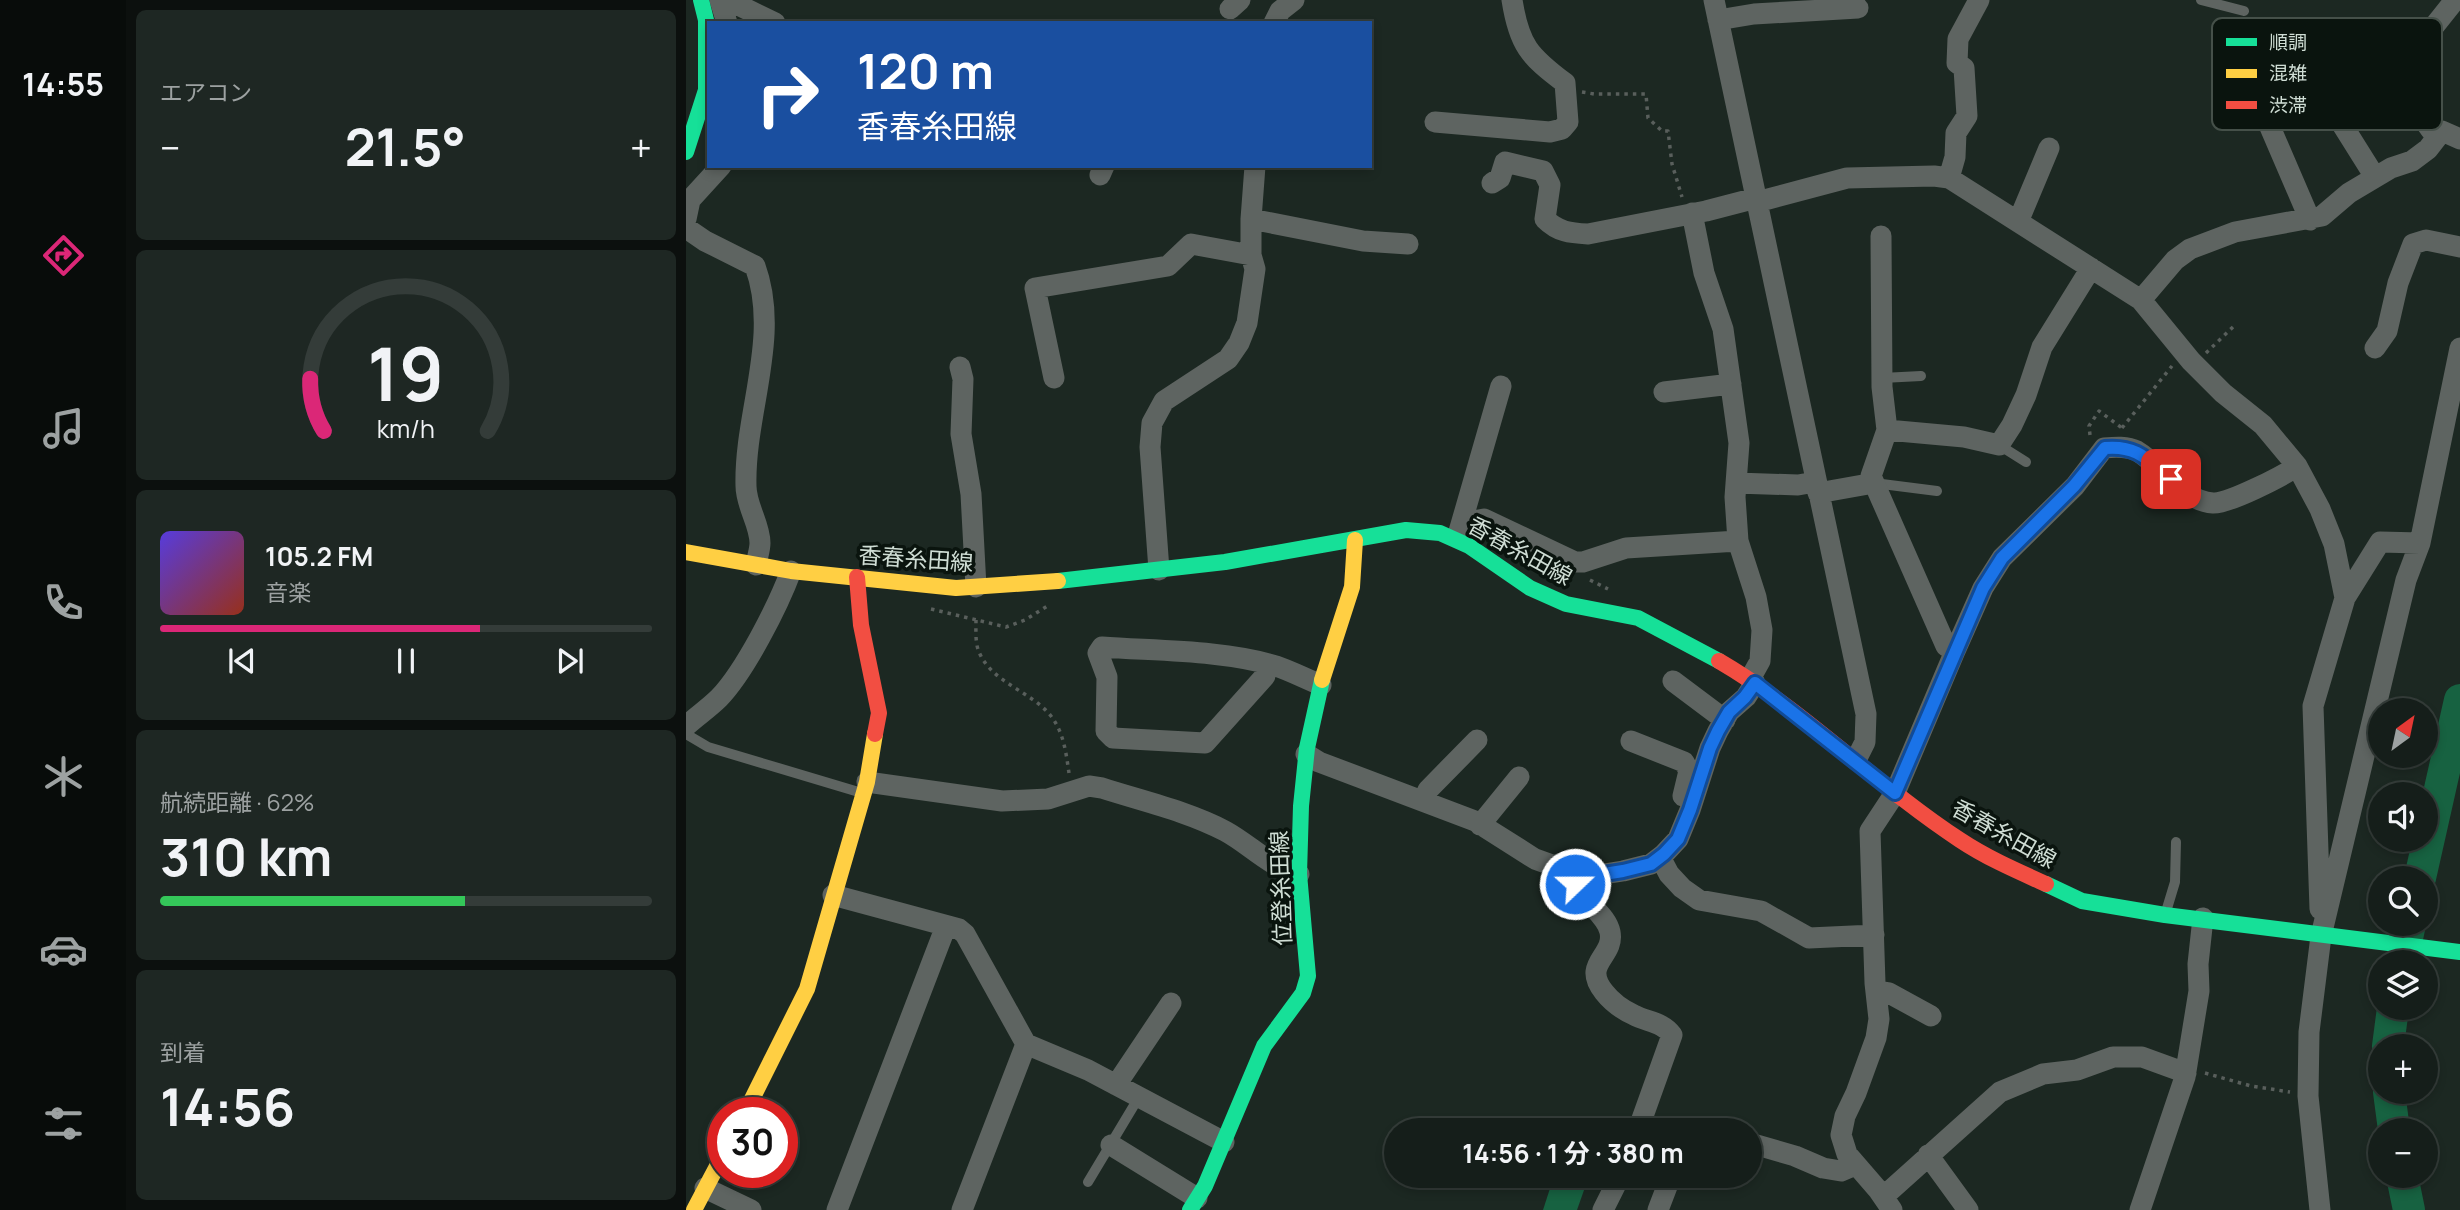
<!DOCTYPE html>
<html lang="ja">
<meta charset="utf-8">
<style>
:root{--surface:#151e1a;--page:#1e2723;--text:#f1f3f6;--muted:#9da2a2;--line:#343c39;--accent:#db2777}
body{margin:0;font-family:Manrope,"Noto Sans JP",sans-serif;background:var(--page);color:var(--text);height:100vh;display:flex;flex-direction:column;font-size:26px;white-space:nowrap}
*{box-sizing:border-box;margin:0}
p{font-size:23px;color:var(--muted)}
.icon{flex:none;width:38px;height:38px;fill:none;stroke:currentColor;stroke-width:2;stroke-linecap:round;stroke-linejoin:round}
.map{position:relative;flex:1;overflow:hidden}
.side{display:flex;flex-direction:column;gap:10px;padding:10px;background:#0c100e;width:560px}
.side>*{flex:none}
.top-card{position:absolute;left:21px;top:21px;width:665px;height:147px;border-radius:0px;box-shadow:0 4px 10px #0003,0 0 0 2px var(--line);background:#1a4fa0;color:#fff;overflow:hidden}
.needle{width:46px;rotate:33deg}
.fabs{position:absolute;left:1682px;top:698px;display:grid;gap:14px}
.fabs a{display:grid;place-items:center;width:70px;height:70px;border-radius:50%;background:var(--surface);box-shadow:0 4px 10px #0003,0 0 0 2px var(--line);font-size:35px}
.speed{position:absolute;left:21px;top:1097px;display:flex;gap:14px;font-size:35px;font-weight:700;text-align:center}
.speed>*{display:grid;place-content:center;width:91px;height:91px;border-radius:50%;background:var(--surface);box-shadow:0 4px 10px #0003,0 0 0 2px var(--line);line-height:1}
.speed .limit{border:10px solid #d22;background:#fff;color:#111}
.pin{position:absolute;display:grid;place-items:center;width:60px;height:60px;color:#fff;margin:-30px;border-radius:14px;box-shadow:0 4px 10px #0006}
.me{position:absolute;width:77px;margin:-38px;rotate:68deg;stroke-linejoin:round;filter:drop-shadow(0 0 5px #0008)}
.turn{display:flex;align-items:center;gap:24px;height:147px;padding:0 35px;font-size:32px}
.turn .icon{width:91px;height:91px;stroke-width:2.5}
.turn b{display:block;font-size:49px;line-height:60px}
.big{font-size:52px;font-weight:700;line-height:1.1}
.side .widget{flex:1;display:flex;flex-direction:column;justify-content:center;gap:10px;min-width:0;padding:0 24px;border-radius:10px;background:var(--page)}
.side .dial{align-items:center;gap:0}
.dial svg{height:182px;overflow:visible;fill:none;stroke:var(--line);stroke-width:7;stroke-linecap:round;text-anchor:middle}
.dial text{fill:var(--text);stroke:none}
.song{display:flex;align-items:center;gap:21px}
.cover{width:84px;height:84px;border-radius:10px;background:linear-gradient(135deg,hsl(250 70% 55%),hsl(10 70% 35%))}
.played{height:7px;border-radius:4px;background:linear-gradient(90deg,var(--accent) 65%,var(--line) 65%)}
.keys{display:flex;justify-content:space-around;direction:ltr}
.heat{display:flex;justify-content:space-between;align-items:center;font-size:38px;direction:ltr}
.charge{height:10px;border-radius:5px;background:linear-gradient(90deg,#34c759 62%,var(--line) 0)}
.trip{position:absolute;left:698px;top:1118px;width:378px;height:70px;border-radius:35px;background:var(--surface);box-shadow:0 4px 10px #0003,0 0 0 2px var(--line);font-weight:700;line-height:70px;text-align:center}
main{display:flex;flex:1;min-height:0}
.tabs{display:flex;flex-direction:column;width:126px;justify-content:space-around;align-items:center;background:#080c0a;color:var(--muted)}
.tabs .icon{width:49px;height:49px}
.tabs .active{color:var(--accent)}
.tabs b{font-size:32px;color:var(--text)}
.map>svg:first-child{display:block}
</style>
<main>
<nav class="tabs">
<b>14:55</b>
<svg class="icon active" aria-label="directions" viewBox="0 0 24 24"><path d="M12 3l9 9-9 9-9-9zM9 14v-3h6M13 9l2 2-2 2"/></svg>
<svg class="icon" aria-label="music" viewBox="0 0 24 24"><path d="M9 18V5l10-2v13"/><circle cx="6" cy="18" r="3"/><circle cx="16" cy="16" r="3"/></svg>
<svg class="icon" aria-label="phone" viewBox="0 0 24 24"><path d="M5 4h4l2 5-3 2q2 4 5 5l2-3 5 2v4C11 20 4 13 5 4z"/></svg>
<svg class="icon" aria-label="climate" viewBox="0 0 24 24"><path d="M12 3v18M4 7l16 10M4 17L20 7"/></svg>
<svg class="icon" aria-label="car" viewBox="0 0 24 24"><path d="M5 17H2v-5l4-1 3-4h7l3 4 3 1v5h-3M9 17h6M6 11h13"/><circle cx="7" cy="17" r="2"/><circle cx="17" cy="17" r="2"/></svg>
<svg class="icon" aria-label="filters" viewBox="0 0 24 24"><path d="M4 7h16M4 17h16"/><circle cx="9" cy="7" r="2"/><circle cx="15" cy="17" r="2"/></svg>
</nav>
<section class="side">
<div class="widget"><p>エアコン</p>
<div class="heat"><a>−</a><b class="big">21.5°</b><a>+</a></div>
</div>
<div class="widget dial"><svg viewBox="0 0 100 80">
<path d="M14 69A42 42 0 1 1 86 69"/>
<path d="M14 69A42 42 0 0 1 8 46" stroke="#db2777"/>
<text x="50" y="56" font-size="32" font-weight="700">19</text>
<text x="50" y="72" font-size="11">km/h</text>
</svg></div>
<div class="widget">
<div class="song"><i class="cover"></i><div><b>105.2 FM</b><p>音楽</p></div></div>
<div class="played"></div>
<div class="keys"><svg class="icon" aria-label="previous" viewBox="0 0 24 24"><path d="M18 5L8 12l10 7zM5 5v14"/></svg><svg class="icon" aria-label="pause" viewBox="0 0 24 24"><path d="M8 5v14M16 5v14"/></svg><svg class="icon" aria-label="next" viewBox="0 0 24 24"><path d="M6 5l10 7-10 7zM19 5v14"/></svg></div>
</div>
<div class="widget"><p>航続距離 · 62%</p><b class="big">310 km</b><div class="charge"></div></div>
<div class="widget"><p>到着</p><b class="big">14:56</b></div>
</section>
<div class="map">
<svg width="1774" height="1210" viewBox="0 0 1774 1210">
<rect width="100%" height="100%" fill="#1c2822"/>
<path fill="#176241" d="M868,1176H903L891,1210H857Z"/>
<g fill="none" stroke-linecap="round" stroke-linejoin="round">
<path stroke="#176241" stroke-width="32" d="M1734,878L1774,700
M1716,962L1724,924
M1702,1046L1707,1008
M1703,1092L1708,1130
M1716,1176L1723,1210"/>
<path stroke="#595f5c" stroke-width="3.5" stroke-dasharray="3.5 5" stroke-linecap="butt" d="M896,92L908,94H960L962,118L976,131H982L986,164L996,197
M1520,353L1549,325
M1436,428L1486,366
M1404,435L1403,426L1413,411L1436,428
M904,580L922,589
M245,609L320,627L339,620L363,605
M290,620C290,630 289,643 293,652C306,683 345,691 365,716C378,733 380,753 383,773
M1519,1073L1565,1086L1604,1092"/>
<path stroke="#5e6461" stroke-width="10" d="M1515,0L1558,11
M1196,378L1235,376
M1313,445L1340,462
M1188,483L1251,491
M0,734L22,747L176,793
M1479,915L1489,882L1490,842
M402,1182L453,1097"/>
<path stroke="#5e6461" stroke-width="21" d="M34,0L41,23
M42,0L89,23
M1028,0L1180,714L1179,742L1170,760
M544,9L554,0
M1032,20L1068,14L1172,8
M588,23L594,11L608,0
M1575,106L1624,220
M1647,110L1689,177
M749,122L864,132L876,129L882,122L879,83C843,56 833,45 826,0
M1751,137C1733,117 1720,90 1718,64L1769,0
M414,175L418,166
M1263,178L1269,157L1270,133L1281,116L1278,68L1271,63L1272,39L1293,0
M806,183L814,178L819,162L857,171L864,185L859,219C872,232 884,233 902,234L1020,211L1070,198
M1071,202L1161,178L1248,176L1263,178L1455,300L1505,361L1537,393L1577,425L1611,466L1634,509L1648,544L1659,598
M1006,213L1018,273L1037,329L1053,443L1049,497L1052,541L1070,597L1076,630L1074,661L1064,679
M0,219L4,200L35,166
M565,219L677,241L722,244
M1332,222L1363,148
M0,228L19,241L69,266C95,337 58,413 60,486C60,506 74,524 74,543C74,550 71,558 70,565
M1195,236L1196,387L1201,430L1185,476L1260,646L1269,651L1209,793L1184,831L1189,983L1193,1019L1190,1038L1170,1093L1159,1116L1155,1135L1161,1154L1193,1191L1206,1210
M1455,300L1489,260L1504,249L1549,232L1636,216L1663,193L1705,168L1726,161L1742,149L1756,131L1774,139
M1689,348L1701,331L1712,283L1727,244L1740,240L1774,247
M274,367L277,379L275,434L285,494L290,587
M368,378L349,288L482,266L505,244L565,255
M978,392L1045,384
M1201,430L1278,437L1313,445L1326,425L1340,395L1356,347L1405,268
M1050,483L1112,485L1129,482
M1132,493L1188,483
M776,523L798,519L889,562H897L940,548L1052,541
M772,535L815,386
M473,570L464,447L466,423L478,401L542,359L553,343L561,323L569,269L565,255V219L569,166
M1269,651L1297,588L1316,558L1389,486L1418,448C1429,447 1441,446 1451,451C1475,465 1496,501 1527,503C1542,504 1597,476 1611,466
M580,664L579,676L519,743L427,738L420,731L421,677L412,653L416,647C470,651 538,650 590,666C605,671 620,679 635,685
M987,681L1039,720
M0,726C11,716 23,708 33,698C59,671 92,606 105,571
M945,741L998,762L1003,771L997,796
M620,754L633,762L789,821L849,859L899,877L937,871L965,864L978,854L992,839L1004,810L1024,748L1032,731L1043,712L1060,697L1069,683
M181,782L316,801L362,799L403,786L416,788C456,801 501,811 539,831C565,845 583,867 613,874
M737,801L742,790L791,740
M794,825L833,777
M974,857L983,874L996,888L1013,900L1075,911L1123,938L1188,935
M888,873C889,899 920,911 924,932C929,957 895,963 918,992C925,1001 937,1010 948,1015C961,1022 977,1022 986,1035L952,1130
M147,895L273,929L279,934L340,1044L402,1070L538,1142
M1634,909L1627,706L1659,598L1694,542L1734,543L1774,348
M1190,991L1203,993L1245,1016
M430,1085L485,1003
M1007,1130L1010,1128L1027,1130
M1064,1143L1109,1156L1137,1168L1155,1171L1169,1165
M425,1145L511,1198
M1242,1155L1282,1210
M19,1188L65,1210
M1197,1197L1314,1092L1357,1074L1391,1070L1427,1057H1456L1500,1073
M151,1210L260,926
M276,1210L340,1044
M917,1210L934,1176
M972,1210L985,1176
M1454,1210L1499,1077L1513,991L1512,964L1517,918
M1634,1210L1622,1096L1623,1032L1635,936L1720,580L1734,543"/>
<path stroke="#16e098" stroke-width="16" d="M0,152L20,90V20L15,0
M372,581L539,562L720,530L754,533L783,546L844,588L880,604L952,618L1033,661
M1360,884L1396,901L1479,915L1774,952
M504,1210L519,1186L578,1046L617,993L622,976L613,874L615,806L621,748L636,680"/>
<path stroke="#ffcf43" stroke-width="16" d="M0,552L105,571L270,588L372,581
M636,680L666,587L669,540
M59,1113L121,989L181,782L189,734
M8,1210L37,1155"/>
<path stroke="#f24e42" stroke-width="16" d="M171,577L175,625L193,713L189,734
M1033,661C1119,711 1190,785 1274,840C1301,858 1331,871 1360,884"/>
</g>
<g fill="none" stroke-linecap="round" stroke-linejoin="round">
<g stroke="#114b97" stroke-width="18">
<path id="route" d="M889,884L888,873L899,877L937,871L965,864L978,854L992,839L1004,810L1024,748L1032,731L1043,712L1059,697L1069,683L1209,793L1297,588L1316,558L1388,486L1419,448C1451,445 1462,460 1485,479"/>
</g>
<use href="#route" stroke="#1a73e8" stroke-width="12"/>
</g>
<g text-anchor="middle" stroke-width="7" stroke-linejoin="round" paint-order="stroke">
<g font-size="23" fill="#cfddd4" stroke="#0a140e">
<text transform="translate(834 551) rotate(29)" y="8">香春糸田線</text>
<text transform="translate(230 559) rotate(4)" y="8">香春糸田線</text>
<text transform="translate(1318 834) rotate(29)" y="8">香春糸田線</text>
<text transform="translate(595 888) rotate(-92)" y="8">位登糸田線</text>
</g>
</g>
<rect x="1526" y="18" width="230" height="112" rx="10" fill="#0a140e" stroke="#455049" stroke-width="2"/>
<rect x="1540" y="38" width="31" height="8" fill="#16e098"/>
<rect x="1540" y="69" width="31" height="9" fill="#ffcf43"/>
<rect x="1540" y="101" width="31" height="8" fill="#f24e42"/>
<g font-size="19" fill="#cfddd4">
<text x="1583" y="49">順調</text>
<text x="1583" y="80">混雑</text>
<text x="1583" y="112">渋滞</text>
</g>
</svg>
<div class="fabs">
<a><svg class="needle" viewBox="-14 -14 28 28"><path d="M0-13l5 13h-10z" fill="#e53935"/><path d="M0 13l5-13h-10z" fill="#9da2a2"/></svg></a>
<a><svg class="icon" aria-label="sound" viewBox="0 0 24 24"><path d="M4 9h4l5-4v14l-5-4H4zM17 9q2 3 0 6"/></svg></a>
<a><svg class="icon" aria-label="search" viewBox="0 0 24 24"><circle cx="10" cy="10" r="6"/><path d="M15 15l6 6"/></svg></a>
<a><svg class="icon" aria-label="layers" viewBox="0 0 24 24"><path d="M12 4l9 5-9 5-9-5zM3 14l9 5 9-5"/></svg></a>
<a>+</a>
<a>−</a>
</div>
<div class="speed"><div class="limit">30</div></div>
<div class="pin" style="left:1485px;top:479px;background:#d93025"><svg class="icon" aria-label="arrive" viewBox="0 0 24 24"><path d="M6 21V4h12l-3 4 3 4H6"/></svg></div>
<svg class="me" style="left:889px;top:884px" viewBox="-20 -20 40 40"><circle r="17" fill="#1a73e8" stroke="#fff" stroke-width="3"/><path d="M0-11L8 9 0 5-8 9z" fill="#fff"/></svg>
<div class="trip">14:56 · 1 分 · 380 m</div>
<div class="top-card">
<div class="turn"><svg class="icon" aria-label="right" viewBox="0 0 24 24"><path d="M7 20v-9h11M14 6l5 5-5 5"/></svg><div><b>120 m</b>香春糸田線</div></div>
</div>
</div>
</main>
